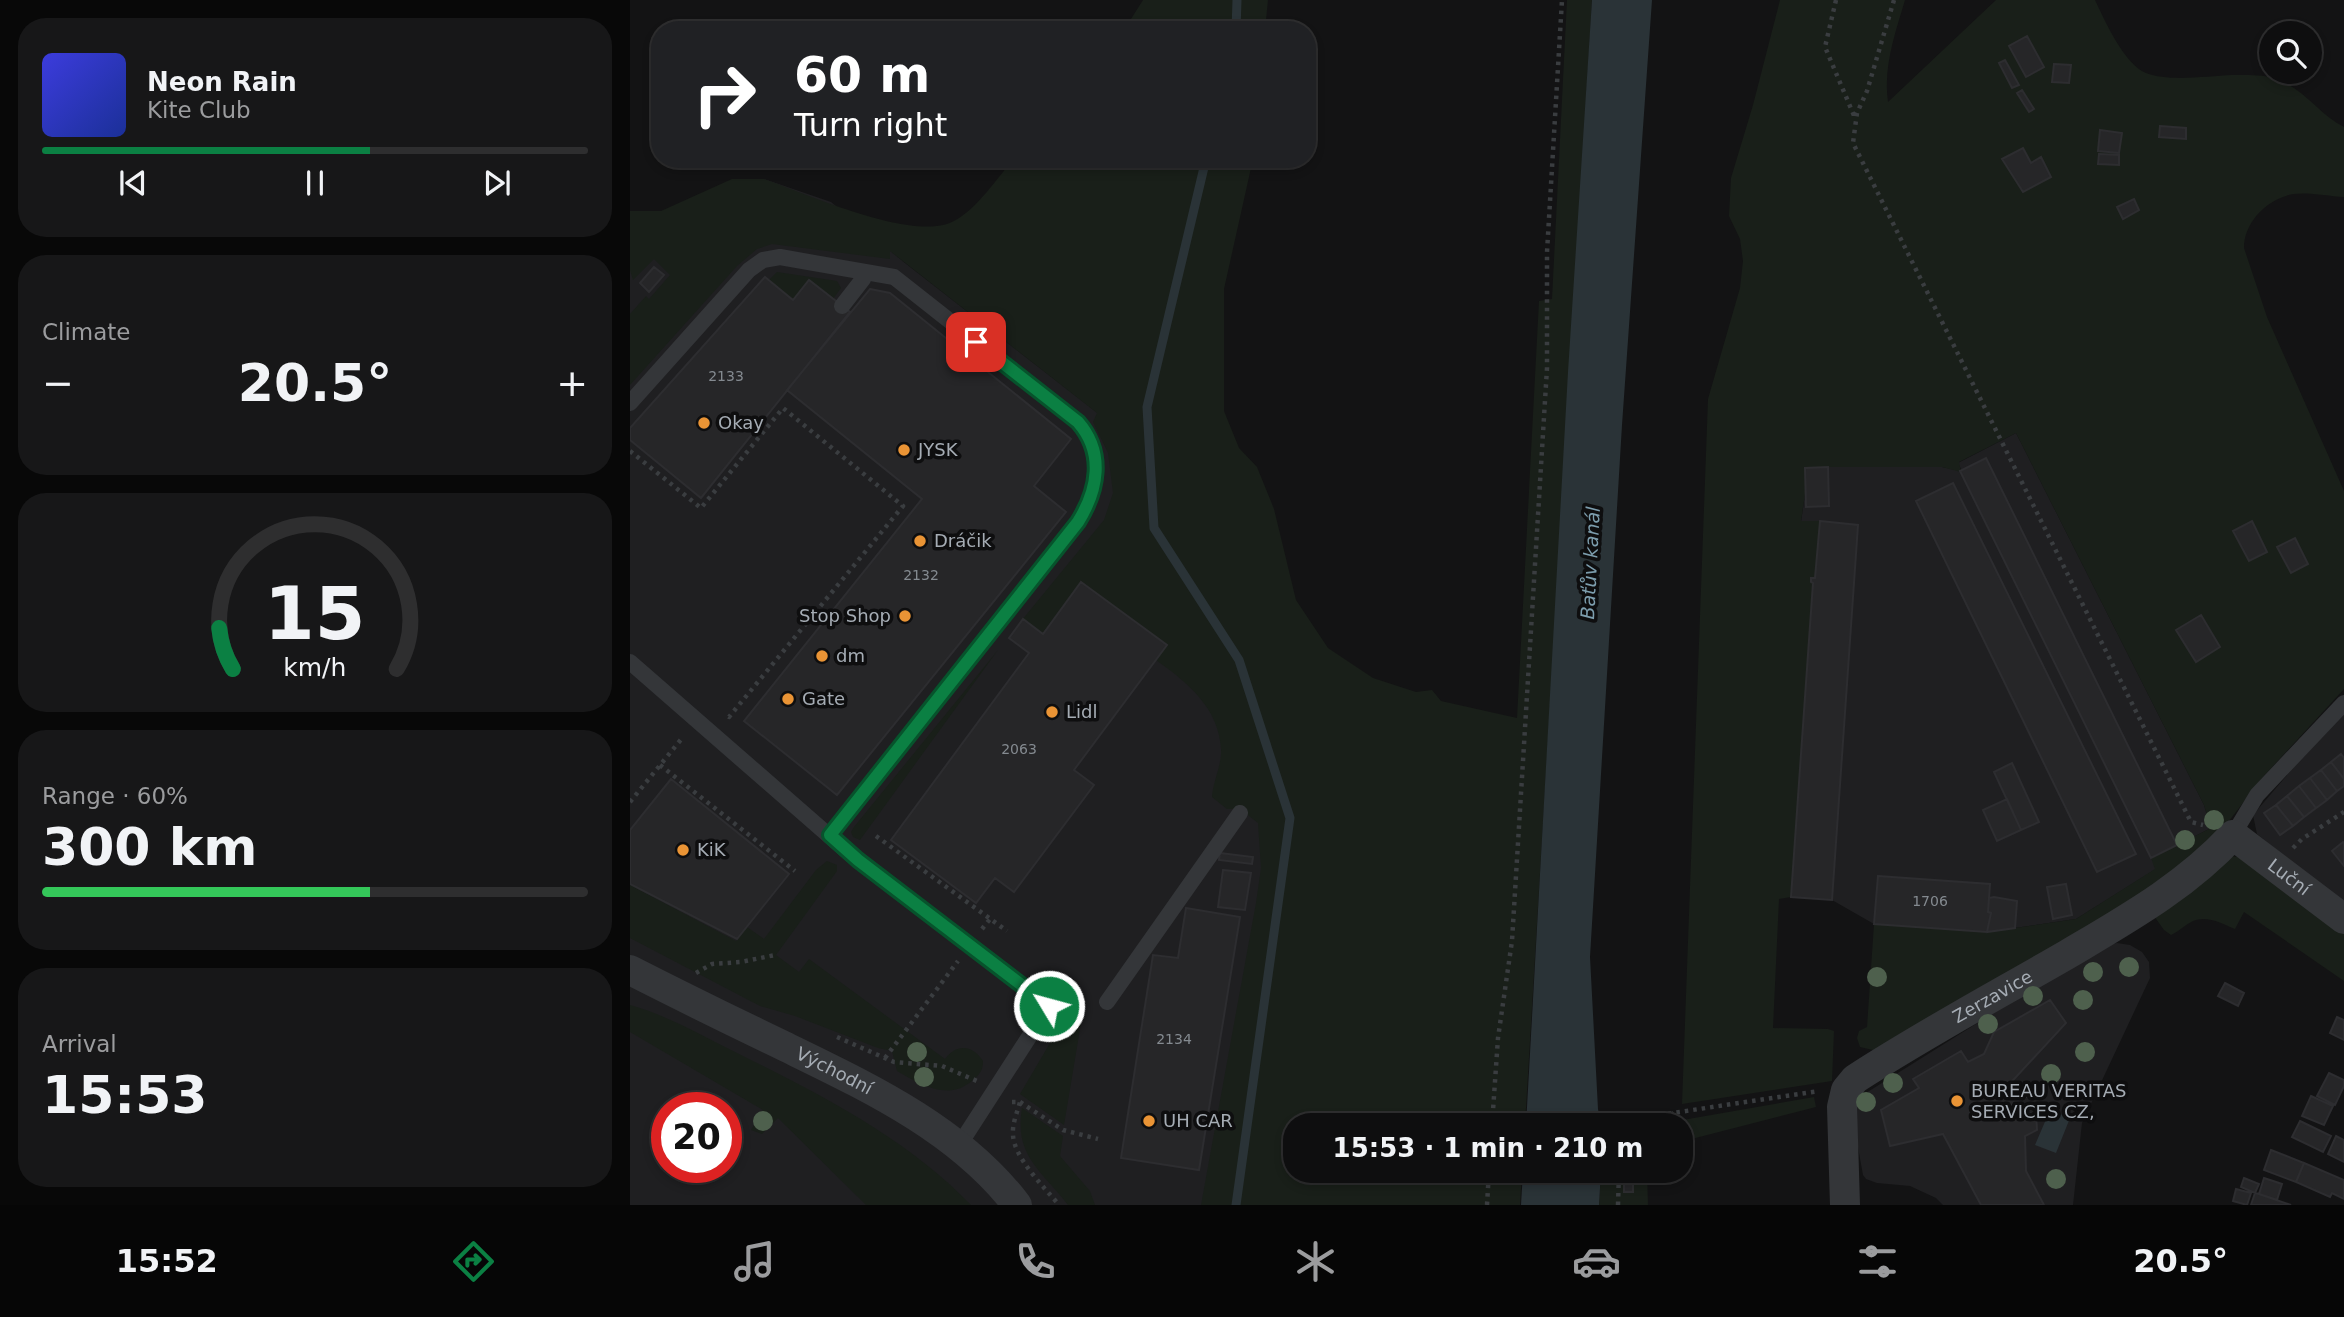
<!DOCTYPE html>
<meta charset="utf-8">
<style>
:root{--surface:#0e0e0f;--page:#171718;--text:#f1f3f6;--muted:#9b9c9e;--line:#2e2e2f;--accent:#0b8043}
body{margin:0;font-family:"DejaVu Sans",sans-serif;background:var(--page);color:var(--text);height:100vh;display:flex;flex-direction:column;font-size:26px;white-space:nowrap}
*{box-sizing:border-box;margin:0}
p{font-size:23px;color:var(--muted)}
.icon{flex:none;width:38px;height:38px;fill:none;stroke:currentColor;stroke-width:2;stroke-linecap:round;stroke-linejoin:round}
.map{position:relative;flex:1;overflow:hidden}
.sheet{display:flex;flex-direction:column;gap:18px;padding:18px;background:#080808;width:630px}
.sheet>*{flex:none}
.top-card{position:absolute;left:21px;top:21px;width:665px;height:147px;border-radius:28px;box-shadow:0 4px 10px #0003,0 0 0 2px var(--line);background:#202124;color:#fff;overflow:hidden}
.fabs{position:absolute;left:1629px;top:21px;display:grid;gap:14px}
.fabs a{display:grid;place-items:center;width:63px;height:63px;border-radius:50%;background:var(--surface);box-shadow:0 4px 10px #0003,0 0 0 2px var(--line);font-size:35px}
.speed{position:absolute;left:21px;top:1092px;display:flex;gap:14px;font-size:35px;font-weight:700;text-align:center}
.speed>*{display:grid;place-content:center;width:91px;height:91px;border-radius:50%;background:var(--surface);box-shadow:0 4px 10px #0003,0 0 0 2px var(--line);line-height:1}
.speed .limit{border:10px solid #d22;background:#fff;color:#111}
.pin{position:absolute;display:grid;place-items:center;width:60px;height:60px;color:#fff;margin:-30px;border-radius:14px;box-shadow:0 4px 10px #0006}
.me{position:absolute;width:77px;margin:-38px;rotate:307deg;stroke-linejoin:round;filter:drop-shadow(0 0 5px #0008)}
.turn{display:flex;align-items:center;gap:24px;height:147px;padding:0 28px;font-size:32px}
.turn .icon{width:91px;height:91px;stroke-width:2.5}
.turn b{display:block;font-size:49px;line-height:60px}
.big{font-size:52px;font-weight:800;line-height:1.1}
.sheet .tile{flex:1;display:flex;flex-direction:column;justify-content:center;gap:10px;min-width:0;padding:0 24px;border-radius:28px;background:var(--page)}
.sheet .dial{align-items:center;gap:0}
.dial svg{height:182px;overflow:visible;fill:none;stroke:var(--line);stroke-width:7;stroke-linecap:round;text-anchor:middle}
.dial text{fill:var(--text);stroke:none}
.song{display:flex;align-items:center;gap:21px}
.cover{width:84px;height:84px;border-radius:10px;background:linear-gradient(135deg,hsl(240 70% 55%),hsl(230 70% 35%))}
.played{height:7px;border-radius:4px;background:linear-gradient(90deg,var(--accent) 60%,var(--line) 60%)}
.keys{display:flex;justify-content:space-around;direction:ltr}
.heat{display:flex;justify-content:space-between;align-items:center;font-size:38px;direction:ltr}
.charge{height:10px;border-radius:5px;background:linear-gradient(90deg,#34c759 60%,var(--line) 0)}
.trip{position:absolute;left:653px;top:1113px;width:410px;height:70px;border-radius:28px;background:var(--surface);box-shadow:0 4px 10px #0003,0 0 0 2px var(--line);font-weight:800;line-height:70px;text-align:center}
.tab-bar{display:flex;height:112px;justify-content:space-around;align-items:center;background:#060606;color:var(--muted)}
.tab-bar .icon{width:49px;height:49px}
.tab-bar .active{color:var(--accent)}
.tab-bar b{font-size:32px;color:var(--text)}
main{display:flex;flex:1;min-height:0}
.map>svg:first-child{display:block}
</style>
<main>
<section class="sheet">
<div class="tile">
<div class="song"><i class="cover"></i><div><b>Neon Rain</b><p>Kite Club</p></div></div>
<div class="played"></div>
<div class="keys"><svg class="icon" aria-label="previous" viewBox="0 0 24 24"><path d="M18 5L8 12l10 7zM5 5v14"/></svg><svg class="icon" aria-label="pause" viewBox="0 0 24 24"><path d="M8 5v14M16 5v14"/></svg><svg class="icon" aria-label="next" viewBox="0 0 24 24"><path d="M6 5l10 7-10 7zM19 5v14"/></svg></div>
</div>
<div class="tile"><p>Climate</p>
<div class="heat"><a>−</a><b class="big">20.5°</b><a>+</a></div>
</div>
<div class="tile dial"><svg viewBox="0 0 100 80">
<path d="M14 69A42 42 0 1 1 86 69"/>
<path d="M14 69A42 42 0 0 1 8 51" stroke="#0b8043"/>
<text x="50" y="56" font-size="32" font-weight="700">15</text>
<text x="50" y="72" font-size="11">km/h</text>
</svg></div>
<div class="tile"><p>Range · 60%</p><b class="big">300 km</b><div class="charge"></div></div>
<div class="tile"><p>Arrival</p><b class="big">15:53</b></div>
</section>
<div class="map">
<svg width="1714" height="1205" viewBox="0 0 1714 1205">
<rect width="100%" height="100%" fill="#131314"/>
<path fill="#1f1f21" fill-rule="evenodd" d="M126,179H134L201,202L275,263L492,432L596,677L636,847L580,1205H0V241ZM37,1108H96V1167H37Z
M1386,433L1574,805L1581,828L1522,858L1526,869L1446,919L1357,932L1244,924L1202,900L1161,897L1190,522H1171L1179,467H1312L1330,471L1440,694L1328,463Z
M1714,714V905L1627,834L1623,815L1664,767Z
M1487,943L1500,945L1512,952L1519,962L1520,978L1452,1123L1443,1205H1313L1306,1198L1280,1186L1247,1183L1236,1179L1233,1175L1224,1125L1225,1110L1229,1100L1236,1093L1470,946Z"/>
<path fill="#191f19" d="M513,0H638L635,30H494Z
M937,0H962L895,1125H665V1171H892L890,1205H571L626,903L631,868L628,823L610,809H597L582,797C583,781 592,765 591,749C589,708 557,682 526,660L535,646L451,583L412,634L392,620L474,520L483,493L478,453L463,422L467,413L260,251V259L142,244L127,249L107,266L0,385V314L16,296L19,299L40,275L24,259L3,280L0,270V211H31L102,179H134C177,194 285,243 324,221C348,208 366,179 384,159H623L594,289V411L609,448L627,467L644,509L666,600L698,648L743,678L786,692L802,690L811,701L887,718L909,301L922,299Z
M1150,0H1275C1265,34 1253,67 1258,102L1366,0H1465C1475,21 1494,64 1516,73C1538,82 1578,76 1602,75C1617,75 1635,74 1649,80C1675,90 1690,115 1714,127V197C1698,196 1679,192 1663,194C1637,199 1614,222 1614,248L1637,317L1714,491V689L1633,777L1592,830L1515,893L1247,1051L1230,1047L1227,1038L1229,1031L1237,1027L1244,924L1357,932L1446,919L1525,869L1521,858L1581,828L1574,805L1386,433L1329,462L1331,472L1312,467H1179L1171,521H1190L1161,897L1149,899L1143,1028L1198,1029L1204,1031L1202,1081L1052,1104L1078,399L1110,288L1113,261L1110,239L1099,216L1101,178L1123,105Z
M147,272L207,281L211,288L203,299L163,300L139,280Z
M368,650L230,840L223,837L221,832L224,827Z
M1600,856L1617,858L1714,932V981L1614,912L1605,929C1593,924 1579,916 1566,920C1558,922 1550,931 1541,935L1534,930L1524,916Z
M197,861L207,865V871L146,955L169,972L179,959L315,1059C326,1044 342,1044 353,1061C353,1070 350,1074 343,1080C318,1102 292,1085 267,1071L262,1051L248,1048L165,1016L130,1006L0,938V885L106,941L117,927L134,939L186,870Z
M0,1005C36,1015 69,1034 103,1051C186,1092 276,1137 341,1205H236L148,1118L132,1134L121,1130L133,1110L0,1032Z
M433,1021L451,1023L434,1125L390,1094Z
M1184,1097L1186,1107L1050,1142V1125H1024Z
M392,1108L433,1136L430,1156L460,1191L465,1205H438C411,1170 384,1156 392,1108Z
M971,1171H1017L1018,1205H969Z"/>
<path fill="#2a3337" d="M962,0H1022L992,425L960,957L968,1109L971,1125H896L938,372Z
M1420,1110L1440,1118L1426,1153L1405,1145Z
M893,1171H971L969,1205H891Z"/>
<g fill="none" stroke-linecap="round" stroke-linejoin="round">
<path stroke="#2a3337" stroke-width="9" d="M606,30L607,0
M576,159L517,407L524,528L609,660L660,818L606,1205"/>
</g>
<path fill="#262628" stroke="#2d2d30" stroke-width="2" d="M1397,36L1414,67L1396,77L1379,46Z
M1375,60L1389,85L1382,88L1369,63Z
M1424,64L1441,65L1439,83L1422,82Z
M1392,90L1404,109L1399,112L1387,93Z
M1530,126L1556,128V139L1529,137Z
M1470,130L1492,133L1489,153L1468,151Z
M1393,148L1401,163L1411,157L1421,177L1393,192L1372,159Z
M1469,154L1489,155V165L1468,164Z
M1504,199L1509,210L1493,219L1487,207Z
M24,267L34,275L19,292L10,283Z
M135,277L163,300L179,280L220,312L71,498L0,440V428Z
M240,289L260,293L441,439L404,486L436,512L207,795L114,721L292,499L157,390Z
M1356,458L1547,845L1521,858L1330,471Z
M1198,467L1199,506L1176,507L1175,468Z
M1323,483L1506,854L1467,872L1286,501Z
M1190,521L1228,525L1202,900L1161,897L1183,583L1181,582V578H1185Z
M1622,521L1637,552L1619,561L1603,531Z
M1665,538L1678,564L1661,573L1647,547Z
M451,582L537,645L444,770L464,785L384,892L365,878L346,903L261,840L399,653L379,638L393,619L413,634Z
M1571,615L1590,647L1566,662L1546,630Z
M1711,754L1714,758V779L1701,762Z
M1701,762L1714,779V786L1707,791L1691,770Z
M1382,763L1409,822L1391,830L1364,772Z
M1691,770L1707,791L1697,800L1680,778Z
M1680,778L1697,800L1686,808L1669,786Z
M41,779L159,874L107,939L0,884V830Z
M1669,786L1686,808L1674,817L1657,796Z
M1657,796L1674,817L1663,826L1646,805Z
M1377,799L1391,830L1367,841L1353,810Z
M1646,805L1663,826L1650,835L1634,813Z
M1713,842L1714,843V866L1702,851Z
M590,853L623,857L622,864L589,860Z
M593,870L621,873L615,910L588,907Z
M1248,876L1360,884L1358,912L1361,913L1357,932L1244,924Z
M1436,884L1442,915L1423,919L1417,887Z
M1364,897L1387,901L1385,928L1357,932L1361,913L1358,912L1359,898Z
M556,908L610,917L569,1170L491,1158L523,955L548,958Z
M1595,983L1614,993L1608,1006L1588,996Z
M1420,1000L1436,1023L1373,1091L1376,1098L1403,1084L1407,1091L1381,1105L1386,1115L1406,1113L1407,1130L1395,1136L1396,1171L1414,1205H1351L1313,1134L1260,1146L1251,1110L1289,1088L1283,1079L1331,1051L1338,1062L1354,1054L1364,1032Z
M1707,1017L1714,1020V1040L1700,1033Z
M1699,1073L1714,1080V1086L1705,1105L1687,1096Z
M1681,1096L1703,1106L1694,1125L1672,1116Z
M1670,1121L1701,1136L1693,1152L1662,1137Z
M1706,1136L1714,1140V1162L1698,1154Z
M1641,1150L1674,1163L1666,1182L1634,1170Z
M1674,1163L1714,1180V1199L1702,1193L1700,1197L1666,1182Z
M994,1171H1003V1192H994Z
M1614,1178L1629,1184L1625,1193L1611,1187Z
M1634,1178L1652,1184L1647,1200L1629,1194Z
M1606,1189L1621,1193L1617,1205L1603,1201Z
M1625,1193L1629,1194L1661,1205H1621Z"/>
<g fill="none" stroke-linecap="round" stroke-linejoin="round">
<path stroke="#3a3d40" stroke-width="4.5" stroke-dasharray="3.5 5" stroke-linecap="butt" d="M1206,0L1195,47L1225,118
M1264,0L1237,91L1227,113L1223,143L1561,822L1573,825
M0,451L71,508L153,408L273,506L99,717L96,715
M30,765L165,871
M0,802L53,737
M246,836L377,931
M1663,848L1672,839L1714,812
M352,929L360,919
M66,973L82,964L111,962L145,955
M207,1037L264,1062L312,1066L347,1081
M255,1058L328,961
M382,1102H390C387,1113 382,1124 383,1135C384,1158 415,1188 429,1205
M390,1102L433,1130L468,1139
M996,1120L1189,1091
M862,1125L868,1038L882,941L917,368V252L932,0
M1028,1125L1044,1113
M857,1205L859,1171
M988,1205L989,1171"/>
<path stroke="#343639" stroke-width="16" d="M212,306L233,279L235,272
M0,403L119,270L133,260L150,257L264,277L448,422C475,453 468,489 448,522L200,835
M0,662L220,854L419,1006L328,1147
M1603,835L1627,795L1714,703
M477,1002L610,813"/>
<g stroke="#343639" stroke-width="30">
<path id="s1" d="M0,970C51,996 102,1021 154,1046C238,1087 329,1129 387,1205"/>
<path id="s2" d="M1215,1205L1212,1107L1216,1090L1225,1079C1294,1034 1367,995 1438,954C1497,919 1556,886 1603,835L1714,919"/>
</g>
</g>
<g fill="#4e604d">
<circle cx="1584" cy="820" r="10"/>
<circle cx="1555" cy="840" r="10"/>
<circle cx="1499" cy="967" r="10"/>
<circle cx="1463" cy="972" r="10"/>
<circle cx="1247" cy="977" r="10"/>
<circle cx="1403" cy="996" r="10"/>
<circle cx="1453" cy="1000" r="10"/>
<circle cx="1358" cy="1024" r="10"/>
<circle cx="287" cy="1052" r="10"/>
<circle cx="1455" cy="1052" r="10"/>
<circle cx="1421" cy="1074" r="10"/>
<circle cx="294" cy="1077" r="10"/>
<circle cx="1263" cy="1083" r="10"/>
<circle cx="1236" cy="1102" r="10"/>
<circle cx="133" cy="1121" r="10"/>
<circle cx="1426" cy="1179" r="10"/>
</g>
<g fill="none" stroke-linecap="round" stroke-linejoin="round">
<g stroke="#07532c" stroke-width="18">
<path id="route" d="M346,342L448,422C475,453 468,490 448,522L200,835L228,860L419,1006"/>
</g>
<use href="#route" stroke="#0b8043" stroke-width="12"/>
</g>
<g fill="#ea9435" stroke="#0e0e0f" stroke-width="2.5">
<circle cx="74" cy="423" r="7"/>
<circle cx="274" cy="450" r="7"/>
<circle cx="290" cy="541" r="7"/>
<circle cx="275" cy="616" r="7"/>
<circle cx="192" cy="656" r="7"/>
<circle cx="158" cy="699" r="7"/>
<circle cx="422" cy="712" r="7"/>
<circle cx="53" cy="850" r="7"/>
<circle cx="1327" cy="1101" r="7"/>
<circle cx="519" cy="1121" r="7"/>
</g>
<g text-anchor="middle" stroke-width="7" stroke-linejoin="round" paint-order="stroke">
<g font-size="14" fill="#848a90">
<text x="96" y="381">2133</text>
<text x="291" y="580">2132</text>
<text x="389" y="754">2063</text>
<text x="1300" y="906">1706</text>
<text x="544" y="1044">2134</text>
</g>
<g font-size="18" fill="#a5acb4" stroke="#0e0e0f" text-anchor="start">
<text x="88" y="429">Okay</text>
<text x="288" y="456">JYSK</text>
<text x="304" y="547">Dráčik</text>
<text x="261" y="622" text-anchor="end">Stop Shop</text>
<text x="206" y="662">dm</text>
<text x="172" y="705">Gate</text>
<text x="436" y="718">Lidl</text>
<text x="67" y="856">KiK</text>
<text x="1341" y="1097">BUREAU VERITAS<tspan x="1341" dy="21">SERVICES CZ,</tspan></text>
<text x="533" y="1127">UH CAR</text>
</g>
<g font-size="18" fill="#a5acb4" stroke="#0e0e0f">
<text dy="6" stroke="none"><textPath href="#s2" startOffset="651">Luční</textPath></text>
<text dy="6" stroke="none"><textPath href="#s2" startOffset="290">Zerzavice</textPath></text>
<text dy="6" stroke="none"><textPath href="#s1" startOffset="228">Východní</textPath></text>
</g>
<g font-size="19" font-style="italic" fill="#7d9eae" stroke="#0e0e0f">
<text transform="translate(960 563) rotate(-87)" y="7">Baťův kanál</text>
</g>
</g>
</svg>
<div class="fabs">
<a><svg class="icon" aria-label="search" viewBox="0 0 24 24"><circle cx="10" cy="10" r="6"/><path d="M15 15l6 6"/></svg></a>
</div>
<div class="speed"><div class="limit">20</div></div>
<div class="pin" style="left:346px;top:342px;background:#d93025"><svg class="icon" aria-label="arrive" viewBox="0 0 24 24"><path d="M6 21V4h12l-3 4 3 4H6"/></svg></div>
<svg class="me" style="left:419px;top:1006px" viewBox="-20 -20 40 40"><circle r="17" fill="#0b8043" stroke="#fff" stroke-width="3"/><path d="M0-11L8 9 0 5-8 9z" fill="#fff"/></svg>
<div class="trip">15:53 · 1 min · 210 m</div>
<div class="top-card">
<div class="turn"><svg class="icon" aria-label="right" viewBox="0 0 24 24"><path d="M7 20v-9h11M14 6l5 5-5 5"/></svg><div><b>60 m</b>Turn right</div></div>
</div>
</div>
</main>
<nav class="tab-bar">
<b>15:52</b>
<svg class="icon active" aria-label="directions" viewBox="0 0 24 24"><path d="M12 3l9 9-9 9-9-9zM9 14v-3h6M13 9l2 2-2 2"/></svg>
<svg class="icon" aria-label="music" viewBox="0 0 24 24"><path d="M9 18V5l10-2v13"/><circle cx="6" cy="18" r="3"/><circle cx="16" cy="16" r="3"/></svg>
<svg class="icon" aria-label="phone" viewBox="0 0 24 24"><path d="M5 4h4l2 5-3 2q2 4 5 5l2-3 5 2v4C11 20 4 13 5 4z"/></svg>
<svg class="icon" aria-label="climate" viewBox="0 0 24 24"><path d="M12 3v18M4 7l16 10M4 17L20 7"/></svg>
<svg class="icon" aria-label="car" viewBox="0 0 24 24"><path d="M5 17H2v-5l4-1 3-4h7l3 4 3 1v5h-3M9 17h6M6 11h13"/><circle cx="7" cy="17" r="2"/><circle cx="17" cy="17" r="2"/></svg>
<svg class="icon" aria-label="filters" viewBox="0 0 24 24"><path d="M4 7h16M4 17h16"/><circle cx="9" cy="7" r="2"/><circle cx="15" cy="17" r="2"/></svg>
<b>20.5°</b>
</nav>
